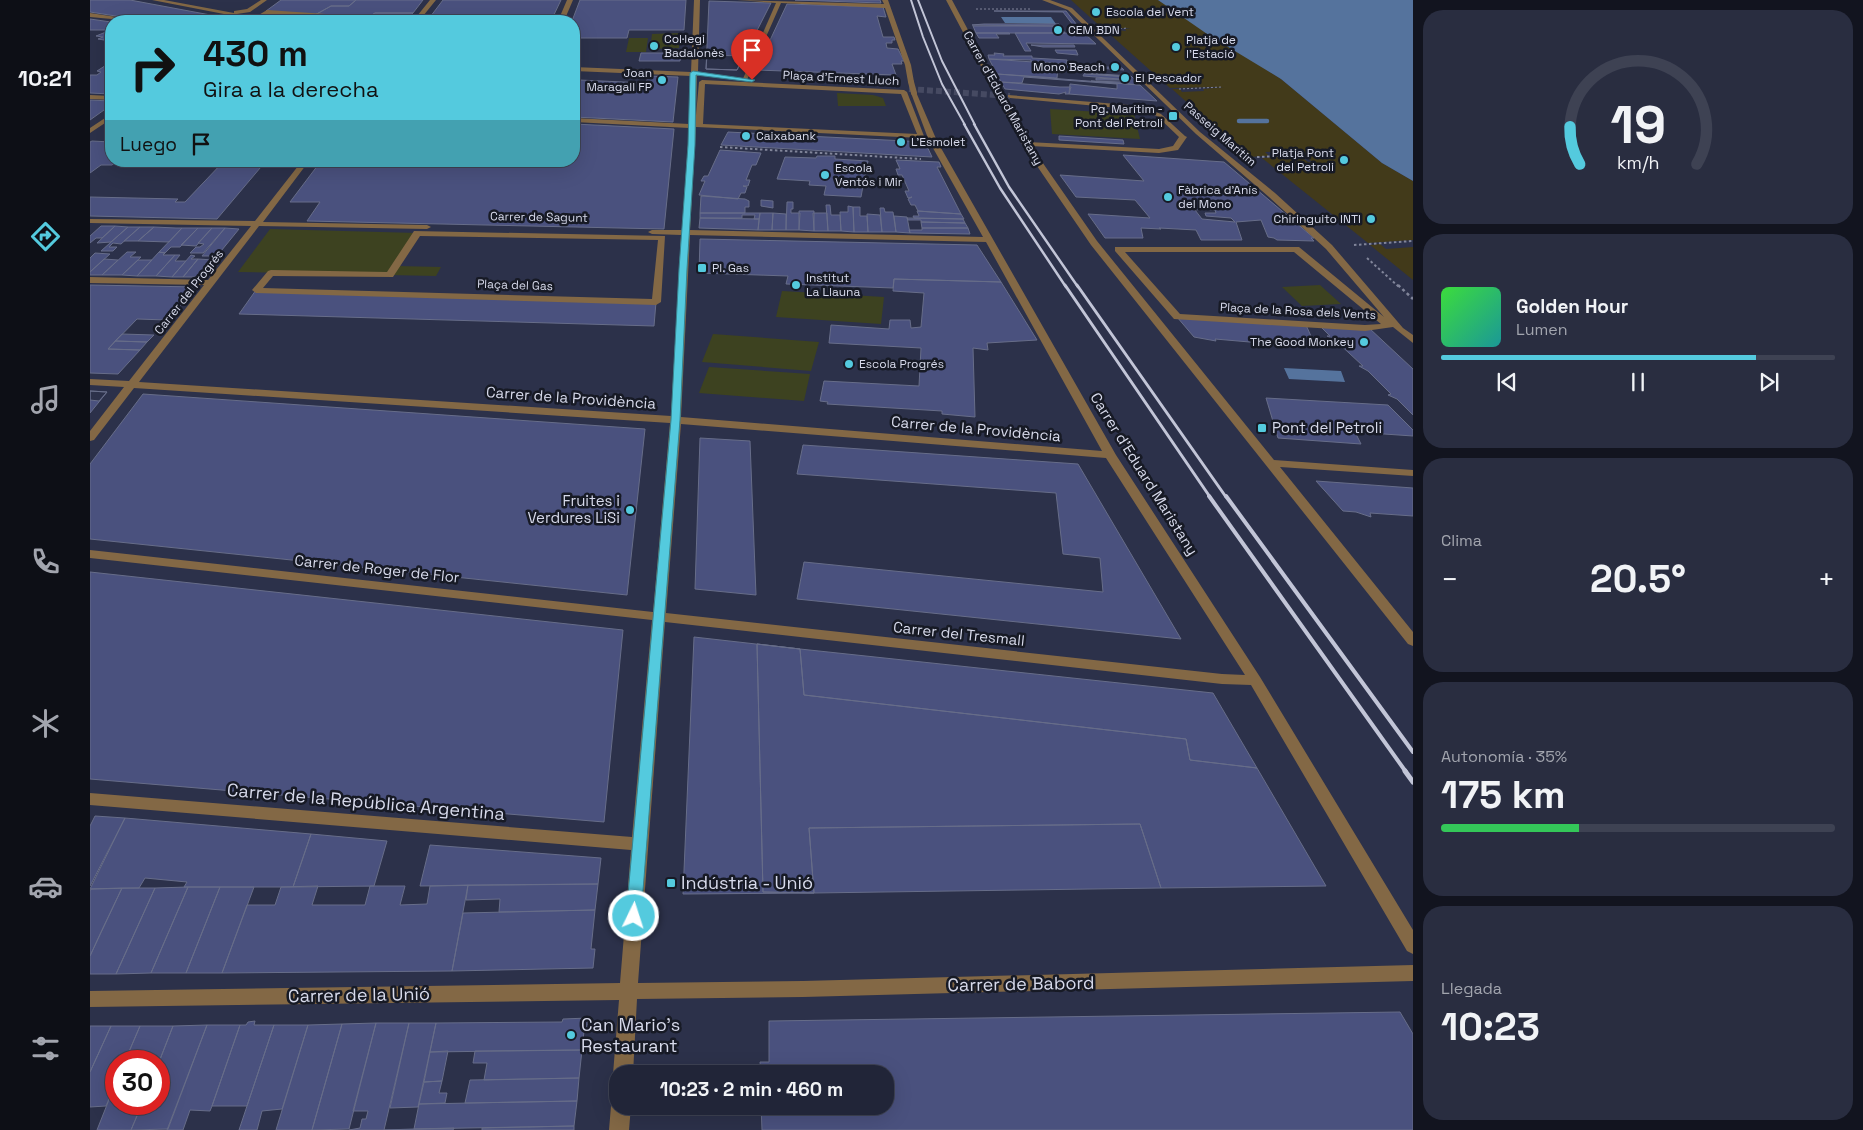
<!DOCTYPE html>
<html lang="es">
<meta charset="utf-8">
<style>
:root{--surface:#212538;--page:#292d40;--text:#f1f3f6;--muted:#a2a5ae;--line:#3e4253;--accent:#54cade}
body{margin:0;font-family:"Space Grotesk",sans-serif;background:var(--page);color:var(--text);height:100vh;display:flex;flex-direction:column;font-size:19px;white-space:nowrap}
*{box-sizing:border-box;margin:0}
p{font-size:16px;color:var(--muted)}
.icon{flex:none;width:28px;height:28px;fill:none;stroke:currentColor;stroke-width:2;stroke-linecap:round;stroke-linejoin:round}
.map{position:relative;flex:1;overflow:hidden}
.sheet{display:flex;flex-direction:column;gap:10px;padding:10px;background:#12141f;width:450px}
.sheet>*{flex:none}
.banner{position:absolute;left:15px;top:15px;width:475px;height:152px;border-radius:20px;box-shadow:0 5px 20px #0002,0 0 0 1px var(--line);background:#54cade;color:#111;overflow:hidden}
.speed{position:absolute;left:15px;top:1050px;display:flex;gap:10px;font-size:25px;font-weight:700;text-align:center}
.speed>*{display:grid;place-content:center;width:65px;height:65px;border-radius:50%;background:var(--surface);box-shadow:0 5px 20px #0002,0 0 0 1px var(--line);line-height:1}
.speed .limit{border:8px solid #d22;background:#fff;color:#111}
.pin{position:absolute;display:grid;place-items:center;width:42px;height:42px;color:#fff;margin:-51px -21px;border-radius:50% 50% 50% 0;rotate:-45deg;box-shadow:0 0 5px #0007}
.pin .icon{rotate:45deg}
.me{position:absolute;width:55px;margin:-28px;rotate:4deg;stroke-linejoin:round;filter:drop-shadow(0 0 4px #0008)}
.turn{display:flex;align-items:center;gap:18px;height:105px;padding:0 15px;font-size:22px}
.turn .icon{width:65px;height:65px;stroke-width:2.5}
.turn b{display:block;font-size:35px;line-height:42px}
.then{display:flex;align-items:center;height:48px;padding:0 15px;background:#0003;gap:10px;font-size:19px}
.big{font-size:38px;font-weight:800;line-height:1.1}
.sheet .tile{flex:1;display:flex;flex-direction:column;justify-content:center;gap:8px;min-width:0;padding:0 18px;border-radius:20px;background:var(--page)}
.sheet .dial{align-items:center;gap:0}
.dial svg{height:130px;overflow:visible;fill:none;stroke:var(--line);stroke-width:7;stroke-linecap:round;text-anchor:middle}
.dial text{fill:var(--text);stroke:none}
.song{display:flex;align-items:center;gap:15px}
.cover{width:60px;height:60px;border-radius:8px;background:linear-gradient(135deg,hsl(120 70% 55%),hsl(180 70% 35%))}
.played{height:5px;border-radius:2px;background:linear-gradient(90deg,var(--accent) 80%,var(--line) 80%)}
.keys{display:flex;justify-content:space-around;direction:ltr}
.heat{display:flex;justify-content:space-between;align-items:center;font-size:28px;direction:ltr}
.charge{height:8px;border-radius:4px;background:linear-gradient(90deg,#34c759 35%,var(--line) 0)}
.trip{position:absolute;left:519px;top:1065px;width:285px;height:50px;border-radius:20px;background:var(--surface);box-shadow:0 5px 20px #0002,0 0 0 1px var(--line);font-weight:800;line-height:50px;text-align:center}
main{display:flex;flex:1;min-height:0}
.dock{display:flex;flex-direction:column;width:90px;justify-content:space-around;align-items:center;background:#0d0f16;color:var(--muted)}
.dock .icon{width:35px;height:35px}
.dock .on{color:var(--accent)}
.dock b{font-size:22px;color:var(--text)}
.map>svg:first-child{display:block}
</style>
<main>
<nav class="dock">
<b>10:21</b>
<svg class="icon on" aria-label="directions" viewBox="0 0 24 24"><path d="M12 3l9 9-9 9-9-9zM9 14v-3h6M13 9l2 2-2 2"/></svg>
<svg class="icon" aria-label="music" viewBox="0 0 24 24"><path d="M9 18V5l10-2v13"/><circle cx="6" cy="18" r="3"/><circle cx="16" cy="16" r="3"/></svg>
<svg class="icon" aria-label="phone" viewBox="0 0 24 24"><path d="M5 4h4l2 5-3 2q2 4 5 5l2-3 5 2v4C11 20 4 13 5 4z"/></svg>
<svg class="icon" aria-label="climate" viewBox="0 0 24 24"><path d="M12 3v18M4 7l16 10M4 17L20 7"/></svg>
<svg class="icon" aria-label="car" viewBox="0 0 24 24"><path d="M5 17H2v-5l4-1 3-4h7l3 4 3 1v5h-3M9 17h6M6 11h13"/><circle cx="7" cy="17" r="2"/><circle cx="17" cy="17" r="2"/></svg>
<svg class="icon" aria-label="filters" viewBox="0 0 24 24"><path d="M4 7h16M4 17h16"/><circle cx="9" cy="7" r="2"/><circle cx="15" cy="17" r="2"/></svg>
</nav>
<div class="map">
<svg width="1323" height="1130" viewBox="0 0 1323 1130">
<rect width="100%" height="100%" fill="#2c314a"/>
<path fill="#3d4220" d="M590,33L589,48L560,49L562,34Z
M539,38H558L556,52H536Z
M747,93L783,95L793,98L796,106H748Z
M960,109L1044,114L1050,139L962,134Z
M180,229L327,233L306,266L351,267L346,276L148,272Z
M1230,285L1251,304L1212,306L1192,287Z
M692,291L794,297L791,324L686,317Z
M623,334L729,342L721,371L612,362Z
M619,367L720,374L714,401L609,393Z"/>
<path fill="#423a1a" d="M981,0H1068L1191,79L1292,163L1323,181V240L1278,243L1172,158L1210,156L1218,162H1222L1213,154H1204L1199,151L1175,152L1179,156L1158,157L1082,89H1090L1092,92L1114,91L1113,89L1134,87L1080,88L1014,29L1036,31L1035,29L1041,28L1013,29Z
M1290,244L1296,249L1323,247V280L1280,245Z"/>
<path fill="#55739d" d="M1068,0H1323V181L1292,163L1191,79L1120,36Z
M911,17H961L966,24L915,23Z
M1194,368L1251,371L1255,382L1199,379Z"/>
<g fill="none" stroke-linecap="round" stroke-linejoin="round">
<path stroke="#55739d" stroke-width="4.5" d="M1149,121H1177"/>
</g>
<path fill="#4a517e" stroke="#676d89" fill-rule="evenodd" d="M0,0H40L142,19L139,21H58L0,12Z
M191,0H266L259,6H241L223,16L176,11Z
M266,0H333L323,13H285L275,19L223,16L241,6H259Z
M353,0H471L461,21H337Z
M490,0H596L594,30H539L537,38H484V21H482Z
M705,0H790L791,3Z
M619,1L681,3L647,70L616,69Z
M697,4L793,7L796,17L787,16L793,37H804L805,40H802V43H796L797,48L808,49L814,61H811L812,64H802L806,75L666,70Z
M904,11H976L987,25H983L973,12Z
M285,13H323L315,21L275,19Z
M0,19L21,22V30H0Z
M894,24H969L970,26L882,25Z
M883,26H970L975,33H886Z
M21,30V37L14,40L8,39L13,37L6,36Z
M886,33H919L920,34H906L909,38H889Z
M925,33H994L1006,44L936,43L941,51H935Z
M941,45H984L985,47H953Z
M965,50H986L988,55L967,53Z
M551,53H591L590,61H549Z
M904,53L914,54L913,56H942V58L977,60L976,64L941,62V60L899,59L898,55H905Z
M617,55L654,56L647,70L616,69Z
M899,59L1032,68L1034,70L993,67L992,70L968,68L967,78L907,74Z
M21,62V94L0,93V75H7L11,72L7,71Z
M994,73L1041,76L1050,85L1001,81L1031,82L1030,80H1006V78L1041,80L993,76L994,74L1039,77Z
M907,74L1050,85L1067,101L979,94L980,84L1027,89V84L934,77L932,83L911,82Z
M558,76L588,77L583,122L484,117V84H486L489,80L556,83Z
M911,82L970,87H981L979,94H975L976,92L969,94L915,89Z
M0,100L21,101V105L0,120Z
M484,124L584,129L574,229L217,221L230,202H200L231,161H484Z
M638,132L835,142L842,157L631,145Z
M969,136L1033,140L1034,144L969,140Z
M2,141L21,142V161H27L22,165H11L0,173V142Z
M630,150L671,153L666,165H662L656,180H660L658,186H653L657,187L655,193H651L648,199L609,195L615,181H611L614,176H618Z
M1033,155L1134,162L1224,238H1221L1224,241L1187,240L1184,238L1178,237L1171,220L1146,222L1152,240H1111L1106,230L1069,228L1071,229L1051,228L1053,238H1015L998,214L1060,218L1045,200L986,197L970,175L1054,181ZM1114,209L1125,210L1126,213H1115L1116,216L1141,218L1145,222L1112,219L1105,210Z
M727,156H745V159L778,161L773,184L760,183V186H773L771,197L734,195L736,186L719,185L720,181L687,179L695,157L726,158Z
M806,160L849,162L851,167H847L871,214L828,211L825,205H821L818,199L822,197L818,198L815,191H819L812,175H808L806,169H810Z
M134,161H176L127,219L0,216V197L88,199L85,202H95Z
M611,196L655,199L659,201V207H655V213H610Z
M671,200L683,201V208L671,206Z
M697,202H703V209H701V213H710L709,230H696Z
M736,205H740L741,215H750L751,231H738Z
M758,206L763,207L764,232L751,231L750,212H758Z
M763,207H770V216H777L778,232H764Z
M790,208H794L795,212H803L806,232H792Z
M709,211H724V231L709,230Z
M827,211L871,214L874,219L824,218L823,216H829Z
M610,213H670L669,219H664L665,215H652V218H610Z
M670,213H683L682,230H668Z
M683,213L696,214V230H682Z
M723,213H737L738,231H724Z
M777,214L790,215L792,232H778Z
M804,216L817,217L820,233L806,232Z
M610,218L669,219L668,230L609,228Z
M817,218L873,219L875,223L831,222V220H818Z
M831,222L875,223L878,228H832Z
M11,226H25L12,238H6L0,243V236Z
M25,226L38,227L21,242L7,243Z
M38,227H50L31,244L23,243L19,247H27L23,251H11Z
M50,227H64L48,241H34Z
M64,227L86,228H92L79,242L48,241Z
M92,228H108L90,247H81L75,253L69,252Z
M108,228H122L106,246L91,245Z
M122,228H135L113,253H100L106,247H110L114,244L108,243Z
M135,228L149,229L127,256H112Z
M832,228H878L880,234L820,233L819,230H832Z
M610,239L887,245L911,282L804,279L803,288L696,284L698,276L609,273Z
M37,252H46L40,257H51L32,275H12Z
M69,252L75,253L73,255H85L66,276H47Z
M5,253L20,254L0,272V258Z
M85,255H90L85,261H96L82,277L66,276Z
M101,255L105,256L101,259H108L93,277H82Z
M14,259L28,260L12,275H0V272Z
M108,259L124,260L110,277H93Z
M48,260H62L47,276L32,275Z
M804,279L911,282L947,340L897,343L898,350L883,348L885,417L852,414V411L737,404L738,402L730,401L734,381L829,386L831,348L739,343L741,325L799,329L800,320H820L821,328L831,327L834,293L803,291Z
M0,285L107,287L77,320L47,319L18,349L50,350L28,374L0,373Z
M166,290L566,302L564,326L149,314Z
M1087,317L1216,325L1225,345L1193,343L1194,345L1125,339L1126,341L1104,337Z
M1230,326L1279,328L1323,369V415L1307,399L1298,395L1301,394L1278,371L1269,366H1273L1245,340L1237,336H1240Z
M32,334L64,335L57,342L25,341Z
M25,341L57,342L50,350L18,349Z
M0,391L17,392L0,413Z
M0,391L17,392L9,401L0,400Z
M53,394L555,429L537,595L0,539V464Z
M1176,398L1298,405L1323,430V436L1265,432L1271,444L1188,438Z
M610,438L660,441L666,595L605,589Z
M713,445L988,464L1091,639L707,599L714,562L1013,592L1010,558L973,554L966,493L707,474Z
M1226,481L1323,488V516L1280,513L1281,517L1266,512L1253,511Z
M0,572L533,630L514,822L0,779Z
M604,637L710,649L667,644L673,892L724,893L593,894Z
M667,644L710,649L714,695L1096,739L1100,760L1167,768L1236,886L1071,888L1050,824L719,828L724,893L673,892Z
M710,649L1123,693L1167,768L1100,760L1096,739L714,695Z
M5,816L35,818L0,886V826Z
M35,818L221,834L203,887H94L97,882L55,878L49,888L0,889Z
M1050,824L1071,888L724,893L719,828Z
M221,834L297,841L284,886L203,887Z
M340,845L511,858L508,884L330,886Z
M508,884L505,910L409,912L410,899L376,900L378,885Z
M378,885L362,971L132,973L157,905H185L191,887L228,886L222,905H275L280,886H315L310,905L337,904L340,886Z
M98,887L61,973L26,974L65,888Z
M98,887H130L96,973H61Z
M130,887H164L132,973H96Z
M32,888H65L26,974H0V956Z
M32,888L11,932L0,956V891L1,889Z
M505,910L501,949H505L503,968L362,971L373,913Z
M1310,1012L1323,1034V1130H672L671,1106H795V1074H671L670,1062H679V1021Z
M498,1018L496,1031H494L492,1050L340,1052L346,1023L472,1022L473,1019Z
M165,1021L164,1025H184L157,1106H122L150,1025H156L158,1022Z
M286,1023L259,1129L222,1130L252,1024Z
M286,1023H319L294,1130H259L270,1128L272,1119H276L278,1111H263Z
M319,1023H346L328,1107L300,1108Z
M252,1024L222,1130H186L218,1025Z
M117,1025H150L122,1106L120,1111L100,1110L93,1130H77Z
M117,1025L78,1129L41,1130L52,1104H69V1062L83,1026Z
M184,1025H218L192,1109L172,1111L167,1130H149Z
M0,1026H21L0,1072Z
M21,1026H50L35,1061H26V1082L16,1106L0,1107V1072Z
M50,1026H83L69,1062L35,1061Z
M492,1050L489,1078L394,1080L397,1063H383L385,1051Z
M358,1051L352,1081L334,1082L340,1052Z
M489,1078L487,1101L375,1103L380,1080Z
M352,1081L349,1093H357L355,1103L329,1104L334,1082Z
M26,1082V1104H52L41,1130H7Z
M487,1101L484,1126L324,1129L329,1104Z
M484,1126V1130H392V1128Z
M364,1128L363,1130H294L324,1129Z"/>
<g fill="none" stroke-linecap="round" stroke-linejoin="round">
<path stroke="#464a62" stroke-width="6" stroke-dasharray="6 3" stroke-linecap="butt" d="M819,89L920,96"/>
<path stroke="#81859a" stroke-width="1" stroke-dasharray="2 2" stroke-linecap="butt" d="M886,9H940
M1026,29L1038,28
M1089,89L1132,87"/>
<path stroke="#81859a" stroke-width="2" stroke-dasharray="2.5 2.5" stroke-linecap="butt" d="M630,147L831,159
M1167,157L1211,155L1215,158
M1264,245L1323,241
M1277,258L1309,287"/>
<path stroke="#81859a" stroke-width="2.5" stroke-dasharray="3 3" stroke-linecap="butt" d="M1308,285L1323,299"/>
<path fill="#836845" fill-rule="evenodd" d="M62,0H74L144,13V11L157,9L171,0H177L160,12L147,14L181,21H170Z
M340,0H346L329,21H323Z
M477,0H483L474,21H468Z
M604,0H610L608,72L612,74L607,76L606,115L609,82L612,80L814,90L817,92L834,136L831,138L606,127L600,230L893,237L839,141L821,93L826,92L847,141L1026,455L1170,677L1323,930V954L1317,951L1161,685L1132,684L575,622L548,983L713,981L1323,965V981L713,997L547,999L543,1074H528V1081L523,1074L529,1000L0,1007V991L530,983L541,850L0,805V793L542,837L562,620L0,558V550L563,612L580,423L44,388L4,440L0,441V431L34,387L0,385V379L39,381L114,285L0,283V277L118,280L161,226L0,223V219L165,221L212,161H219L173,222L337,225L341,227L337,229L169,226L49,382L581,416L591,235L562,234L558,232L562,230H592L599,128L484,122V118L599,124L601,76L484,71V67L601,72ZM615,84L811,94L827,134L613,124ZM600,235L896,242L1012,451L591,417ZM591,424L1016,458L1155,675L1132,674L576,613Z
M647,0L794,4L792,0H798L821,65L824,82L821,84L818,82L815,65L795,8L691,3L657,80L652,81L686,3Z
M856,0H862L938,142L1069,149L1083,146L1089,137L1067,116L1050,110L920,98L918,97V95L1051,106L1071,114L1095,136L1097,137L1088,150L1069,153L941,146L1007,241L1184,460L1323,470V476L1190,467L1323,632V646L1318,644L1001,245L932,144Z
M952,0H960L982,8L1110,132L1185,193L1242,245L1313,328L1323,335V343L1303,327L1275,331L1084,319L1025,251V247H1209L1294,317L1236,249L1179,197L1106,134L978,10ZM1035,252H1204L1291,324L1275,325L1090,314Z
M177,10L310,19L313,21H289L178,14L175,15L202,21H191L167,16Z
M0,13L40,19L43,21L0,17Z
M0,95L21,96V100L0,99Z
M21,114V119L0,133V128Z
M324,231L575,236L571,302L566,305L166,293L162,290L178,271L181,270L297,272ZM330,236L568,240L562,299L173,288L183,276L303,277Z
M528,1098V1106H541L539,1130H519L521,1106L524,1099Z"/>
<path stroke="#c2c5d7" stroke-width="2" d="M821,0L833,37L852,84L875,125
M828,0L852,61L885,125"/>
<path stroke="#c2c5d7" stroke-width="2.5" d="M874,124L910,188L976,287
M884,124L919,187L988,287"/>
<path stroke="#c2c5d7" stroke-width="3" d="M975,285L1120,497
M987,285L1136,497"/>
<path stroke="#c2c5d7" stroke-width="4" d="M1119,496L1316,772
M1136,496L1323,752"/>
<path stroke="#c2c5d7" stroke-width="5" d="M1315,771L1323,782"/>
<path stroke="#836845" stroke-width="6" d="M821,82L824,93"/>
</g>
<path fill="#54cade" stroke="#378390" d="M603,71L665,80L662,82L606,75L605,145L597,269L590,420L551,916L549,921L544,922L538,921L536,916L581,420L589,269L598,145L600,73Z"/>
<g fill="#54cade" stroke="#171a25" stroke-width="2">
<circle cx="1006" cy="12" r="5"/>
<circle cx="968" cy="30" r="5"/>
<circle cx="564" cy="46" r="5"/>
<circle cx="1086" cy="47" r="5"/>
<circle cx="1025" cy="67" r="5"/>
<circle cx="1035" cy="78" r="5"/>
<circle cx="572" cy="80" r="5"/>
<rect x="1078" y="111" width="10" height="10" rx="2.5"/>
<circle cx="656" cy="136" r="5"/>
<circle cx="811" cy="142" r="5"/>
<circle cx="1254" cy="160" r="5"/>
<circle cx="735" cy="175" r="5"/>
<circle cx="1078" cy="197" r="5"/>
<circle cx="1281" cy="219" r="5"/>
<rect x="607" y="263" width="10" height="10" rx="2.5"/>
<circle cx="706" cy="285" r="5"/>
<circle cx="1274" cy="342" r="5"/>
<circle cx="759" cy="364" r="5"/>
<rect x="1167" y="423" width="10" height="10" rx="2.5"/>
<circle cx="540" cy="510" r="5"/>
<rect x="576" y="878" width="10" height="10" rx="2.5"/>
<circle cx="481" cy="1035" r="5"/>
</g>
<g text-anchor="middle" stroke-width="5" stroke-linejoin="round" paint-order="stroke">
<g font-size="12" fill="#d7daeb" stroke="#171a25" text-anchor="start">
<text x="1016" y="16">Escola del Vent</text>
<text x="978" y="34">CEM BDN</text>
<text x="574" y="43">Col·legi<tspan x="574" dy="14">Badalonès</tspan></text>
<text x="1096" y="44">Platja de<tspan x="1096" dy="14">l'Estació</tspan></text>
<text x="1015" y="71" text-anchor="end">Mono Beach</text>
<text x="562" y="77" text-anchor="end">Joan<tspan x="562" dy="14">Maragall FP</tspan></text>
<text x="1045" y="82">El Pescador</text>
<text x="1073" y="113" text-anchor="end">Pg. Marítim -<tspan x="1073" dy="14">Pont del Petroli</tspan></text>
<text x="666" y="140">Caixabank</text>
<text x="821" y="146">L'Esmolet</text>
<text x="1244" y="157" text-anchor="end">Platja Pont<tspan x="1244" dy="14">del Petroli</tspan></text>
<text x="745" y="172">Escola<tspan x="745" dy="14">Ventós i Mir</tspan></text>
<text x="1088" y="194">Fàbrica d'Anís<tspan x="1088" dy="14">del Mono</tspan></text>
<text x="1271" y="223" text-anchor="end">Chiringuito INTI</text>
<text x="622" y="272">Pl. Gas</text>
<text x="716" y="282">Institut<tspan x="716" dy="14">La Llauna</tspan></text>
<text x="1264" y="346" text-anchor="end">The Good Monkey</text>
<text x="769" y="368">Escola Progrés</text>
</g>
<g font-size="12" fill="#d7daeb" stroke="#171a25">
<text transform="translate(751 78) rotate(3)" y="4">Plaça d'Ernest Lluch</text>
<text transform="translate(913 98) rotate(61)" y="4">Carrer d'Eduard Maristany</text>
<text transform="translate(1130 134) rotate(41)" y="4">Passeig Marítim</text>
<text transform="translate(449 217) rotate(1)" y="4">Carrer de Sagunt</text>
<text transform="translate(425 285) rotate(2)" y="4">Plaça del Gas</text>
<text transform="translate(99 292) rotate(-52)" y="4">Carrer del Progrés</text>
<text transform="translate(1208 311) rotate(3)" y="4">Plaça de la Rosa dels Vents</text>
</g>
<g font-size="15" fill="#d7daeb" stroke="#171a25">
<text transform="translate(481 398) rotate(4)" y="5">Carrer de la Providència</text>
<text transform="translate(886 429) rotate(5)" y="5">Carrer de la Providència</text>
<text transform="translate(1054 474) rotate(58)" y="5">Carrer d'Eduard Maristany</text>
<text transform="translate(287 569) rotate(6)" y="5">Carrer de Roger de Flor</text>
<text transform="translate(869 634) rotate(6)" y="5">Carrer del Tresmall</text>
</g>
<g font-size="15" fill="#d7daeb" stroke="#171a25" text-anchor="start">
<text x="1182" y="433">Pont del Petroli</text>
<text x="530" y="506" text-anchor="end">Fruites i<tspan x="530" dy="17">Verdures LiSi</tspan></text>
</g>
<g font-size="18" fill="#d7daeb" stroke="#171a25">
<text transform="translate(276 802) rotate(5)" y="6">Carrer de la República Argentina</text>
<text transform="translate(931 984) rotate(-1)" y="6">Carrer de Babord</text>
<text transform="translate(269 995) rotate(-1)" y="6">Carrer de la Unió</text>
</g>
<g font-size="18" fill="#d7daeb" stroke="#171a25" text-anchor="start">
<text x="591" y="889">Indústria - Unió</text>
<text x="491" y="1031">Can Mario’s<tspan x="491" dy="21">Restaurant</tspan></text>
</g>
</g>
</svg>
<div class="speed"><div class="limit">30</div></div>
<div class="pin" style="left:662px;top:80px;background:#d93025"><svg class="icon" aria-label="arrive" viewBox="0 0 24 24"><path d="M6 21V4h12l-3 4 3 4H6"/></svg></div>
<svg class="me" style="left:544px;top:916px" viewBox="-20 -20 40 40"><circle r="17" fill="#54cade" stroke="#fff" stroke-width="3"/><path d="M0-11L8 9 0 5-8 9z" fill="#fff"/></svg>
<div class="trip">10:23 · 2 min · 460 m</div>
<div class="banner">
<div class="turn"><svg class="icon" aria-label="right" viewBox="0 0 24 24"><path d="M7 20v-9h11M14 6l5 5-5 5"/></svg><div><b>430 m</b>Gira a la derecha</div></div>
<div class="then">Luego<svg class="icon" aria-label="arrive" viewBox="0 0 24 24"><path d="M6 21V4h12l-3 4 3 4H6"/></svg></div>
</div>
</div>
<section class="sheet">
<div class="tile dial"><svg viewBox="0 0 100 80">
<path d="M14 69A42 42 0 1 1 86 69"/>
<path d="M14 69A42 42 0 0 1 8 46" stroke="#54cade"/>
<text x="50" y="56" font-size="32" font-weight="700">19</text>
<text x="50" y="72" font-size="11">km/h</text>
</svg></div>
<div class="tile">
<div class="song"><i class="cover"></i><div><b>Golden Hour</b><p>Lumen</p></div></div>
<div class="played"></div>
<div class="keys"><svg class="icon" aria-label="previous" viewBox="0 0 24 24"><path d="M18 5L8 12l10 7zM5 5v14"/></svg><svg class="icon" aria-label="pause" viewBox="0 0 24 24"><path d="M8 5v14M16 5v14"/></svg><svg class="icon" aria-label="next" viewBox="0 0 24 24"><path d="M6 5l10 7-10 7zM19 5v14"/></svg></div>
</div>
<div class="tile"><p>Clima</p>
<div class="heat"><a>−</a><b class="big">20.5°</b><a>+</a></div>
</div>
<div class="tile"><p>Autonomía · 35%</p><b class="big">175 km</b><div class="charge"></div></div>
<div class="tile"><p>Llegada</p><b class="big">10:23</b></div>
</section>
</main>
